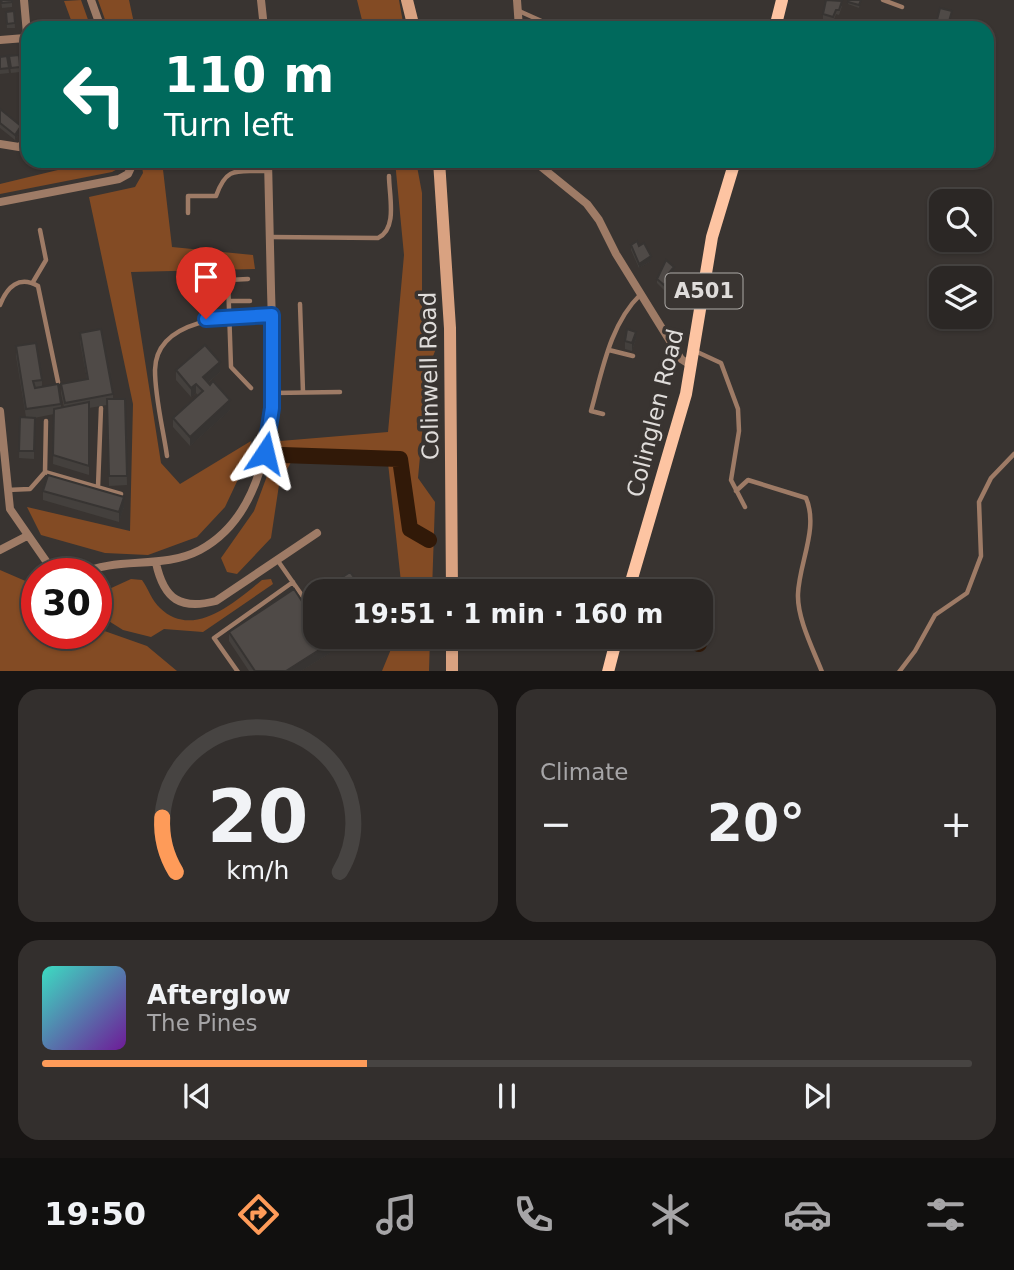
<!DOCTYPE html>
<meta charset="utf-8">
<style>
:root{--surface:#2b2725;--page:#332f2d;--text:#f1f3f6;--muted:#a6a5a7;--line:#474442;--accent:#fe9b59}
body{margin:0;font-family:"DejaVu Sans",sans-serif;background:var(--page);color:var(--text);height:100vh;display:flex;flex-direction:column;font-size:26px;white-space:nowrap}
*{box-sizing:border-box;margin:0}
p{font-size:23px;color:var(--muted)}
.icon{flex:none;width:38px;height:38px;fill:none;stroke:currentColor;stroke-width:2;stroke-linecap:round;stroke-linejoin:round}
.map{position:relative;height:671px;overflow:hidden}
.panel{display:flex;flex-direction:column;gap:18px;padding:18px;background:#181514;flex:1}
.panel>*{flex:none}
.top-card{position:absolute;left:21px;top:21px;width:973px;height:147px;border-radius:21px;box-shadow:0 2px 5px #0004,0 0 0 2px var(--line);background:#00695c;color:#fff;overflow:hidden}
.buttons{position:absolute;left:929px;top:189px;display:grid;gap:14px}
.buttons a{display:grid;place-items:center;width:63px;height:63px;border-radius:14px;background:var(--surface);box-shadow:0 2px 5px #0004,0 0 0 2px var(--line);font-size:35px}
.speed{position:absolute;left:21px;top:558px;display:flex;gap:14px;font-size:35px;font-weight:700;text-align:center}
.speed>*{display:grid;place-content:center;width:91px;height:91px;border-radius:50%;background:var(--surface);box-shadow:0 2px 5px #0004,0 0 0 2px var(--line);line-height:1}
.speed .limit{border:10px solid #d22;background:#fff;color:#111}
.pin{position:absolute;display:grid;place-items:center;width:60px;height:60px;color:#fff;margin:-72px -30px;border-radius:50% 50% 50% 0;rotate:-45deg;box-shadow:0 0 7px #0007}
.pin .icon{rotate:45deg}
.me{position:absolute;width:77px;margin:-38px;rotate:10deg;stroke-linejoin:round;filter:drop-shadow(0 0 5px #0008)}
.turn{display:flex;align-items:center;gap:24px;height:147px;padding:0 28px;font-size:32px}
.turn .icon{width:91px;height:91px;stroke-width:2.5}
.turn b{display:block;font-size:49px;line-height:60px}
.big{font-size:52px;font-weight:700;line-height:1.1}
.panel .card{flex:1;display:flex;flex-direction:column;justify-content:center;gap:10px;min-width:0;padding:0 24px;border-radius:21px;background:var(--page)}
.panel .dial{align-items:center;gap:0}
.dial svg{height:182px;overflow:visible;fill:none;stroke:var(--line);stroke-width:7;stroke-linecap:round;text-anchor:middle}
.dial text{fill:var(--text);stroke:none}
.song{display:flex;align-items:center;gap:21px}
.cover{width:84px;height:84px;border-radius:10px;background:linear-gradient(135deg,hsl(170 70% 55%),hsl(280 70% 35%))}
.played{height:7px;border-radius:4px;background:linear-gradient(90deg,var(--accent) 35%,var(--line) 35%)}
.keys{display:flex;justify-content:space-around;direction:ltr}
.heat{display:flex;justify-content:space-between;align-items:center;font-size:38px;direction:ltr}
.panel .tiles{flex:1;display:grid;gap:18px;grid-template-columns:1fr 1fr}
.card:last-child{grid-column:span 2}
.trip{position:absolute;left:303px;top:579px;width:410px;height:70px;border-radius:21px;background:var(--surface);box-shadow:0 2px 5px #0004,0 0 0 2px var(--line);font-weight:700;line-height:70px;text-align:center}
.tab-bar{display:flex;height:112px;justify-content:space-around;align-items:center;background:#11100f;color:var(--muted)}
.tab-bar .icon{width:49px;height:49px}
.tab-bar .current{color:var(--accent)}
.tab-bar b{font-size:32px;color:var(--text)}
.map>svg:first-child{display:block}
</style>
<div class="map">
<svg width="1014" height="672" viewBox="0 0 1014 672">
<rect width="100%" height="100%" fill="#393431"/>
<path fill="#834b24" d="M81,0L91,28H74L64,1Z
M98,0H129L135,28H108Z
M357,0H399L404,28H364Z
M95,161H123L121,167L112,172L0,194V184Z
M141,161H162L172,247L253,255L255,269L131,272L161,463L180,484L251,441L248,458L225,507L197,537L148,555L105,553L41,535L27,507L130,531L133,404L89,197L135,187L143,173Z
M395,161H416L422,193V310L437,346L428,369L418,478L435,502L432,591H402L388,463L291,462L279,485L271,538L237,574L227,572L221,558L254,511L280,441L388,432L404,255Z
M0,570L37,586V634H96V628L147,646L177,671H0Z
M131,579L142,580C148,588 152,601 160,608C193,640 235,602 262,580L271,579L273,584L203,632L164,629L151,637L123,630L96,613V595Z
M396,637H430L429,671H382Z"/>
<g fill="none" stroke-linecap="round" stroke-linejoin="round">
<path stroke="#311908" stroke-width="16" d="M282,455L400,459L410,529L429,540
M611,590L615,592
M698,637L699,644"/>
<path stroke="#9e7b66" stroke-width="4.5" d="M883,0L902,7
M519,11L557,28
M188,213V196H216C227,165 237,172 267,171
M270,237L378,238C398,229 389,195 389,176
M248,279L228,280L231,367L251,388
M33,282L46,260L40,230
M229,301H250
M300,304L303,392
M0,305C7,287 19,275 38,286L58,382
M609,350L633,356
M695,351L721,363L738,409L739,431L731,480L745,507
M273,393L340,392
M603,414L591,411C602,372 610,324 640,295
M167,456C163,428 155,398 155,370C156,317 234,316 271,315
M45,472L46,421
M98,487L101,408
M7,490L30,489L45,472L121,494
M736,491L748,480L806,498C819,528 799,563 798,594C797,618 813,649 822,672
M278,561L315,614
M330,637L337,647
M238,672L214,638L293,582
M899,672L915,651L935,615L967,593L981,556L979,502L991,478L1014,454"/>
<path stroke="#9e7b66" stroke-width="8" d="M91,0L101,28
M261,0L264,28
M517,0L519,28
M25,38L28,62
M0,40L25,38L27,34L24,0
M0,144L19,147L28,141
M534,161L587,204L599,220L616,254L681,359L692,366
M0,202L119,179L128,174L134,161
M0,411L10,509L55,574
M0,550L27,536
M156,563C164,600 181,610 216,601L317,533
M80,574C118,556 162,570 200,550C285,504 273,370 271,289C270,247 269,204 268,161"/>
<path stroke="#d9a281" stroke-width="12" d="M407,0L414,28
M439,161L450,328L452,592
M452,637V672"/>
<path stroke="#fdc4a2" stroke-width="12" d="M775,28L782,0
M628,592L686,394L712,237L735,161
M608,672L617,637"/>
</g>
<path fill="#44403d" d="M1,0H12V7L2,8Z
M849,0H861L859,8L848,4Z
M842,6L839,15L836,14L833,22L823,19V14Z
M14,11L15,28H7L6,12Z
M7,56L9,73L0,74V57Z
M9,60L20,67V72L11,73Z
M28,94V117L20,111V106Z
M0,109L21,131L15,140L0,128Z
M631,245L651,261L639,268L631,250Z
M674,272L671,275L672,281L664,290L657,283V279Z
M80,333L113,394V399H125L127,485L109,486L107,405L89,408V475L53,464L54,414L34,418V459L19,458L20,417H26L16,356V346L42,380V387L61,404V408L64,407L61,393V384L87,379L80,342Z
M636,339L632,351L625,349V341Z
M176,370L220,372L208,383L230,410L190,446L173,427V418L198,395L196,393L191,397L176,380Z
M43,491L124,507L119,522L43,500Z
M229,632L330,653L301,671H249L229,641Z"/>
<path fill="#373432" d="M21,126V131L15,140V135Z
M651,256V261L639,268V264Z
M674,267V272L669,278V273Z
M672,276V281L664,290V285Z
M636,332V339L632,351V343Z
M220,362V372L203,387V377Z
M196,384V393L191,397V388Z
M230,400V410L190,446V437Z
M124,497V507L119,522V512Z
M356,580V585L346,592H339Z
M330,643V653L301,671H286Z"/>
<path fill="#4f4a47" stroke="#373432" stroke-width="2" d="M1,0H12V2L2,3Z
M826,0L842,1L839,10H836L833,17L823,14Z
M849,0H861L859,5L848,2Z
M940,8L952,11L947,28H935Z
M14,11L15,23L7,24L6,12Z
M870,26H884V28H871Z
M19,55L20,67L11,68L9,56Z
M7,56L9,68L0,69V57Z
M28,94V112L20,106Z
M0,109L21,126L15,135L0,123Z
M637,241L639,246L644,243L651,256L639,264L631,245Z
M666,260L674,267L669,273L672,276L664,285L657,279Z
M101,329L113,394L65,403L61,384L88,379L80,333Z
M627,329L636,332L632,343L625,341Z
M36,343L42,380L33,381L35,388L58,384L61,404L26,409L16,346Z
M205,345L220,362L203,377L210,385L213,381L230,400L190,437L173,418L203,391L196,384L191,388L176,370Z
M107,399H125L127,476H109Z
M89,402V466L53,455L54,409Z
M20,417L35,418L34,451H19Z
M48,475L124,497L119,512L43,491Z
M350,572L356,580L339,592H335L331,585Z
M294,589L315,621V637H326L330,643L286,671H255L229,632Z"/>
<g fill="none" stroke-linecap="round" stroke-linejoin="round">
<g stroke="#114b97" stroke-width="18">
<path id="route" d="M206,319L272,315V408L265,453"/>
</g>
<use href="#route" stroke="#1a73e8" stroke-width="12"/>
</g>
<g text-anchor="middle" stroke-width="7" stroke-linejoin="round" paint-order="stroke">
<rect fill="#393431" stroke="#adaaa7" stroke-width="2" x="665.5" y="273.5" width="77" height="35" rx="5"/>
<g font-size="21" font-weight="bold" fill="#dfdcda">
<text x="704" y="298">A501</text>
</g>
<g font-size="23" fill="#dfdcda" stroke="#393431">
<text transform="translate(429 376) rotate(-91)" y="8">Colinwell Road</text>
<text transform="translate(655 413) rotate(-76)" y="8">Colinglen Road</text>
</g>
</g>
</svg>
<div class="buttons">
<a><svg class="icon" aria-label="search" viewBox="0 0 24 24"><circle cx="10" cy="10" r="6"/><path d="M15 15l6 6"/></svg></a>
<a><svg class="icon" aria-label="layers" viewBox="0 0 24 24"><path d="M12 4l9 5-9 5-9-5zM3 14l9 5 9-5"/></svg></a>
</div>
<div class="speed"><div class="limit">30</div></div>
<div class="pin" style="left:206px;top:319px;background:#d93025"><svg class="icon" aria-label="arrive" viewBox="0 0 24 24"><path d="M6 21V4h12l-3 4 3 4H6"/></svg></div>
<svg class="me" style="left:265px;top:453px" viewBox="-20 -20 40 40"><path d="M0-17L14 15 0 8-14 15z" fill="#1a73e8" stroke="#fff" stroke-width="4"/></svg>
<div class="trip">19:51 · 1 min · 160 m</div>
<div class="top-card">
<div class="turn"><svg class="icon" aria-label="left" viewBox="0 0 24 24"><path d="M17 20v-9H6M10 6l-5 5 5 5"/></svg><div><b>110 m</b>Turn left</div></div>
</div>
</div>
<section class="panel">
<div class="tiles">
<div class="card dial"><svg viewBox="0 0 100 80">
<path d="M14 69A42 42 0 1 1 86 69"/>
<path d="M14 69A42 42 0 0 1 8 45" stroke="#fe9b59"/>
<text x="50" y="56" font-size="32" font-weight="700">20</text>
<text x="50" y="72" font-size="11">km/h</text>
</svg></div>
<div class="card"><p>Climate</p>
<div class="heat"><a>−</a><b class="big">20°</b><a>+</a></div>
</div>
<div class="card">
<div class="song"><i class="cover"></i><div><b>Afterglow</b><p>The Pines</p></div></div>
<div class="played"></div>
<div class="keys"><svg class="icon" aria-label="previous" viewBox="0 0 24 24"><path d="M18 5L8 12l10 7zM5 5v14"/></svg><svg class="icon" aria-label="pause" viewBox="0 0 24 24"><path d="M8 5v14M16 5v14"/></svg><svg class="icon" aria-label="next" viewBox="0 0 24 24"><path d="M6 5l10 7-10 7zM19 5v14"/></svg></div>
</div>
</div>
</section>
<nav class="tab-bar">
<b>19:50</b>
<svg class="icon current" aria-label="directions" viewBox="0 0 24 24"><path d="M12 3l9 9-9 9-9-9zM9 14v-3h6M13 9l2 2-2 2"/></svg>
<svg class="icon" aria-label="music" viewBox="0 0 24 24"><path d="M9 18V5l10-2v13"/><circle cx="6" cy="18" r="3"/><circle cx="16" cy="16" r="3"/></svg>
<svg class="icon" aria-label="phone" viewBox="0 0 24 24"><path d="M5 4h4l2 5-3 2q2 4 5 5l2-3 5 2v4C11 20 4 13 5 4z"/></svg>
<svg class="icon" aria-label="climate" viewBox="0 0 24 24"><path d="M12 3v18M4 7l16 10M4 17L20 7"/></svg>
<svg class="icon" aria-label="car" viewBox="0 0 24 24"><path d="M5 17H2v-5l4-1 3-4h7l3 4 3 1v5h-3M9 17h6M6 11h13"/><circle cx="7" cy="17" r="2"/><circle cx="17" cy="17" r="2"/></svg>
<svg class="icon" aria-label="filters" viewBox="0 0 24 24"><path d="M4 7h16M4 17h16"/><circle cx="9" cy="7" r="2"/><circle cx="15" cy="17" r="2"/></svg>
</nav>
